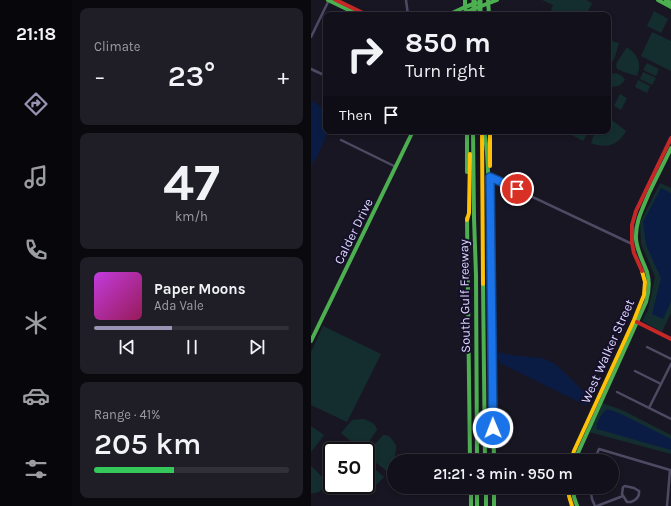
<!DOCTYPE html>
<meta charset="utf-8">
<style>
:root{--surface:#12101a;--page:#1f1e27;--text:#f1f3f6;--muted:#9c9da2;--line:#313039;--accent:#9893b2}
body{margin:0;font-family:Karla,sans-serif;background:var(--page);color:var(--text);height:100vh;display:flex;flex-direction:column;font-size:15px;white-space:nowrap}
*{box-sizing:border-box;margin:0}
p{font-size:13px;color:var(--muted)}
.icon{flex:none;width:22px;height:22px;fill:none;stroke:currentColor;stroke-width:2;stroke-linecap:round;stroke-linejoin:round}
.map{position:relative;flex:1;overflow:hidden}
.side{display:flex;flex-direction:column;gap:8px;padding:8px;background:#0a090e;width:239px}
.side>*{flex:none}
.hud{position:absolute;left:12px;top:12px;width:288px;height:122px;border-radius:8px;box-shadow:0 2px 6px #0003,0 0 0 1px var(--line);background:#12101a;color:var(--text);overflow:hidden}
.speed{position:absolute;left:12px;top:442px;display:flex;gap:8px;font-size:20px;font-weight:700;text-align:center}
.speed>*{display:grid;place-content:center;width:52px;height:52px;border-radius:50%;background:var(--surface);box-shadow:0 2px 6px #0003,0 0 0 1px var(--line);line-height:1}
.speed .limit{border:2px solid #111;border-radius:6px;background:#fff;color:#111}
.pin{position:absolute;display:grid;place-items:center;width:34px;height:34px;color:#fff;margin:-17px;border:2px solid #fff;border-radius:50%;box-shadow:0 1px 4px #0007}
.me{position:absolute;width:44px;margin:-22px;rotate:359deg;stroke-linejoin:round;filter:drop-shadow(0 0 3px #0008)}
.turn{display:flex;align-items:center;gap:14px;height:84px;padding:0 16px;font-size:18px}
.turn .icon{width:52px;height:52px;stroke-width:2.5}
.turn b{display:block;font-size:28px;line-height:34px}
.then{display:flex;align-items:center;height:38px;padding:0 16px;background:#0003;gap:8px;font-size:15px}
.big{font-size:30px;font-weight:600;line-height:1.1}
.side .card{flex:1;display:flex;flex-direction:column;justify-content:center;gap:6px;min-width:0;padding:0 14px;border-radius:8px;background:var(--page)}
.side .dial{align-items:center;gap:0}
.dial b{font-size:52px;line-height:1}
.song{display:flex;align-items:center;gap:12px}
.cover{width:48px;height:48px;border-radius:6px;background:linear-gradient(135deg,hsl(290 70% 55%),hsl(330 70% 35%))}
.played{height:4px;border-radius:2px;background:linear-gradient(90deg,var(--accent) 40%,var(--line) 40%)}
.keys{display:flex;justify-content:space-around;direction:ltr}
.heat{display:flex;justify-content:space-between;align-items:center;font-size:22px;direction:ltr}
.charge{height:6px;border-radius:3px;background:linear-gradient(90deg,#34c759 41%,var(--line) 0)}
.trip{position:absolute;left:76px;top:454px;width:232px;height:40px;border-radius:20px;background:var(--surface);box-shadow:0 2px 6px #0003,0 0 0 1px var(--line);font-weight:600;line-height:40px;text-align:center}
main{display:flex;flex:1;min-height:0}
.dock{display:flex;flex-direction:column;width:72px;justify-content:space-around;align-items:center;background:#07060a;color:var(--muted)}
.dock .icon{width:28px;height:28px}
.dock .selected{color:var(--accent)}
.dock b{font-size:18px;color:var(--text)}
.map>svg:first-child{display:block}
</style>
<main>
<nav class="dock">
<b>21:18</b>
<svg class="icon selected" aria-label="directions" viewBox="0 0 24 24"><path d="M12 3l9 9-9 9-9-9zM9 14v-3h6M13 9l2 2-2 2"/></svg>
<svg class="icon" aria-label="music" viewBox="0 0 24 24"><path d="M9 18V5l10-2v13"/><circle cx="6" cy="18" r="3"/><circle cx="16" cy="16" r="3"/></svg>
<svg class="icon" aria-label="phone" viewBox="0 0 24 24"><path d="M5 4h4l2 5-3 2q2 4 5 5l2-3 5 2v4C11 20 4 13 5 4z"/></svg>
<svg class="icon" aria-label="climate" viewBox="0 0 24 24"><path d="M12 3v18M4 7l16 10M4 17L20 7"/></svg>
<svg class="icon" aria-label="car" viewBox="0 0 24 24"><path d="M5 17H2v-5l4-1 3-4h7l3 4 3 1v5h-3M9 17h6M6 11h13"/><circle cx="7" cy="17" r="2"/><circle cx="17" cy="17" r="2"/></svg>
<svg class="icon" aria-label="filters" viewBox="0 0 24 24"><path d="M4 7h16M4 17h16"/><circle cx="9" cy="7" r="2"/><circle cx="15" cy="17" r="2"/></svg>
</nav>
<section class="side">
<div class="card"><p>Climate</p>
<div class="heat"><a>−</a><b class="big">23°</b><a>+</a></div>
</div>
<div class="card dial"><b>47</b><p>km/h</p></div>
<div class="card">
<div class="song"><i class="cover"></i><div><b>Paper Moons</b><p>Ada Vale</p></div></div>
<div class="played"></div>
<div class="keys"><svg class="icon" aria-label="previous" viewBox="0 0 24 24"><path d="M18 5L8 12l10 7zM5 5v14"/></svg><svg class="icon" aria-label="pause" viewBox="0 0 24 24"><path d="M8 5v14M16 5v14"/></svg><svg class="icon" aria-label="next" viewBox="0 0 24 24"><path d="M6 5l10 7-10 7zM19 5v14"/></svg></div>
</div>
<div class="card"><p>Range · 41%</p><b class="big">205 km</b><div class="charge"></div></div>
</section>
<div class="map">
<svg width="360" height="506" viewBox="0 0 360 506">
<rect width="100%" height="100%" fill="#181622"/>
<path fill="#142e30" d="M231,0H275L281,3L275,15H251L240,10L242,5Z
M343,11L357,19L350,33L336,26Z
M341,32L360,41V71L330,56Z
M297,41H301L308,43L304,57L301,62L297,64Z
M316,47C327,55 331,63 326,76L313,72L306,69L305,64L308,59Z
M336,63L348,69L345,76L332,70Z
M332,72L345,78L341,85L329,79Z
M305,73L311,76L314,80C310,86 304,88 297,86L298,80L301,74Z
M327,80L339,86L336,93L324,87Z
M309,94L316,98L310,110L303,106Z
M297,117L315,131C307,145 296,149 280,143L284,131H297Z
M253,131H278L272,141Z
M349,183L360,188V313L351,332L331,321L337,310L344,277L330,244L329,223Z
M12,326L70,354L36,422L0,405V352Z
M291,403L311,410L360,435V454L278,432Z
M53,419C59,422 65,423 66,430L52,450H50L30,433L41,420Z
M0,426L13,435L0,452Z
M72,435H75L79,437L85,445V450L82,467L77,472L56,456V453Z
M55,461L73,477L62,488L51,490L41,485H55Z
M0,466L18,483L8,492L0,494Z"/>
<path fill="#0b1c44" d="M0,100L10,107H15V131H17L7,155L0,166Z
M350,188L360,193V302L352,319L341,314L350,278L335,245L332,222Z
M187,352L199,355L231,358L243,363L252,371L272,391L280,401L279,404L274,405L189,363L187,358Z
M296,409L310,414L360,439V450L286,429C284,423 291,413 296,409Z"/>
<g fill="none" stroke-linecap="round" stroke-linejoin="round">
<path stroke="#4d4a63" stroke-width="2.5" d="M95,0L97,15
M0,37L18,0
M0,69L15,76
M30,140L85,167
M179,177L319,243H322
M336,347L360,359
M324,371L350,384
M306,392L360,419
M338,408L360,364
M283,461L288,449L359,470L356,506
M314,486L323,488L328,491C329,497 325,500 320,502H316L311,494L312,487Z
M279,487L281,499L284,506
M286,506L312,496"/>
<path stroke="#4caf50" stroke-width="4" d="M17,0L48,15
M177,0L178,15
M347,0L360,7
M355,0L360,3
M165,3L154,7L155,12L186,0
M137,15L154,7V0
M149,15L155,12V15
M156,131V172
M162,131L163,218L165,275L166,461
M174,136L176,152L179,209
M179,208L183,461
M156,218L159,461
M172,284L174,461
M0,341L102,131
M265,461L266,455L335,302C338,292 339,282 336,272C332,261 326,251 325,239C324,222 332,208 338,193C345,178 353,163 360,148
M160,487V506
M166,487V506
M175,487V506
M183,487V506
M262,487L263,497L266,506"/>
<path stroke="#ffc107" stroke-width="4" d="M171,131L172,284
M179,131V166
M156,220L158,213L159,154
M260,461L263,451L323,320L333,295L334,282L331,271
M258,487V496L261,506"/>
<path stroke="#c62828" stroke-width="4" d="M25,0L56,15
M331,271L323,253L321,243V225L325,211L360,138
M326,322L360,339"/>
<path stroke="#4caf50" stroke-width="5" d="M163,0V15
M169,0V15"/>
</g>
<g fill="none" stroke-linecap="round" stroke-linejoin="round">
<g stroke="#114b97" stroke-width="10">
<path id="route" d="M182,428L179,177L206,189"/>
</g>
<use href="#route" stroke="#1a73e8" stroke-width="7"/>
</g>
<g text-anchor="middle" stroke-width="4" stroke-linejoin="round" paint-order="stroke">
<g font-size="13" fill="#ddd7ff" stroke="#151028">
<text transform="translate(42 231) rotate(-64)" y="5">Calder Drive</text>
<text transform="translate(153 296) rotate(-91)" y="5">South Gulf Freeway</text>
<text transform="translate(296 351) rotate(-66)" y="5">West Walker Street</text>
</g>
</g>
</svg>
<div class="speed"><div class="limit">50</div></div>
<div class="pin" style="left:206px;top:189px;background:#d93025"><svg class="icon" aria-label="arrive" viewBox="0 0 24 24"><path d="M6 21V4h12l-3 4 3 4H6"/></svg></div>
<svg class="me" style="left:182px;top:428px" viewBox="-20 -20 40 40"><circle r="17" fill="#1a73e8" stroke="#fff" stroke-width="3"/><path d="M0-11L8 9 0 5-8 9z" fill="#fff"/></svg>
<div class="trip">21:21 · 3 min · 950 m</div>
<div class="hud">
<div class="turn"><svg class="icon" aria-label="right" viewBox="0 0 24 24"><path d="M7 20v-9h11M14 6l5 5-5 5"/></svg><div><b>850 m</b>Turn right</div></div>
<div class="then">Then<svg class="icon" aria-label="arrive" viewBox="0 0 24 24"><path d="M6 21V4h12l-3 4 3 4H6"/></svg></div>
</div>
</div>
</main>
